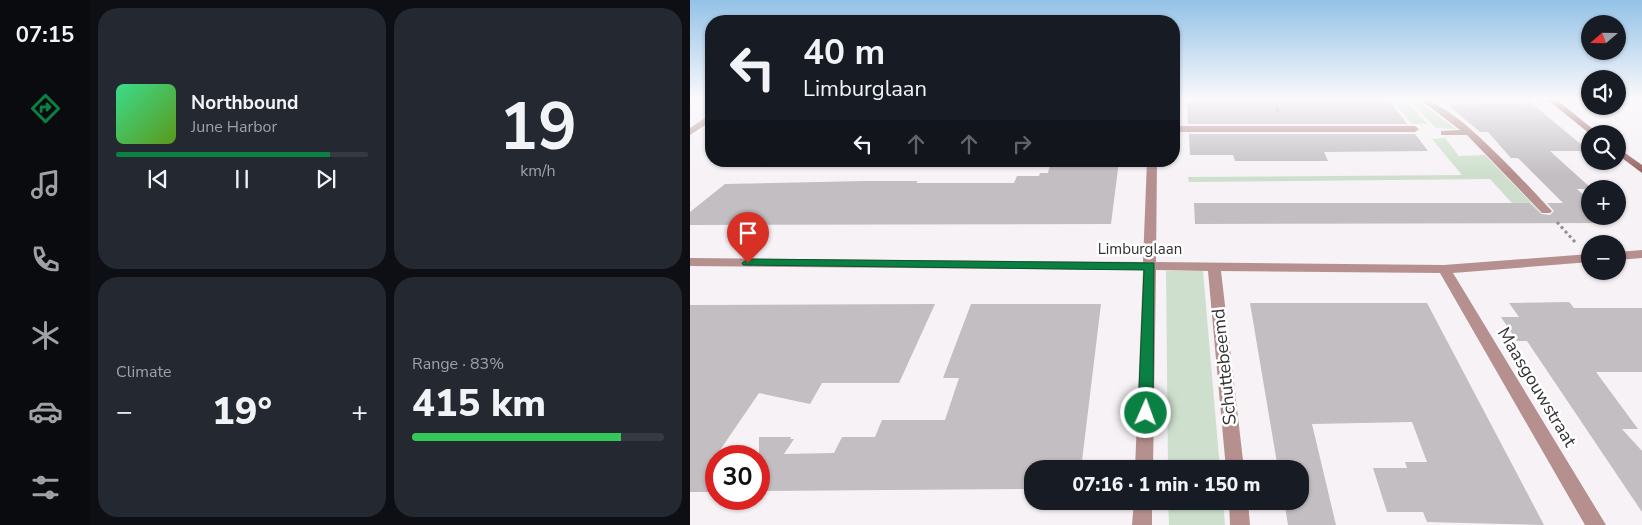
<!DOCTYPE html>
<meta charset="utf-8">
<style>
:root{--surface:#171b24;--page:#242831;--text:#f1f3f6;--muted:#9ea1a6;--line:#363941;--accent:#0b8043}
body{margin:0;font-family:"Nunito Sans",sans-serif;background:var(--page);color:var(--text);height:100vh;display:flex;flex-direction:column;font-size:19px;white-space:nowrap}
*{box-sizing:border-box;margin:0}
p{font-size:16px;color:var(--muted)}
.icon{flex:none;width:28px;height:28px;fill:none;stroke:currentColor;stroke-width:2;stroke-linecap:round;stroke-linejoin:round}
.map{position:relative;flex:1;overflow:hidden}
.details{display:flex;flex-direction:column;gap:8px;padding:8px;background:#0d0f14;width:600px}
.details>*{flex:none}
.banner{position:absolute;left:15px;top:15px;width:475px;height:152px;border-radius:20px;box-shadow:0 1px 4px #0004;background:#171b24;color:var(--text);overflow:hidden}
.needle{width:32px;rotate:250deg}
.buttons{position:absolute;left:891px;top:15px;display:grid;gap:10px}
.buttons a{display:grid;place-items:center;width:45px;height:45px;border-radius:50%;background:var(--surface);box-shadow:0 1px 4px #0004;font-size:25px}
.speed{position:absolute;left:15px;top:445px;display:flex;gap:10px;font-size:25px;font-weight:700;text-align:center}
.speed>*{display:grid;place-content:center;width:65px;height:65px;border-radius:50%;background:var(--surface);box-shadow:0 1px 4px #0004;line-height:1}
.speed .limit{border:8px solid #d22;background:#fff;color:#111}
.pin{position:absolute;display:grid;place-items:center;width:42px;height:42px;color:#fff;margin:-51px -21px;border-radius:50% 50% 50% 0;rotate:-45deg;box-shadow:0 0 5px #0007}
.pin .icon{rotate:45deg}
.me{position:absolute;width:55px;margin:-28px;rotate:2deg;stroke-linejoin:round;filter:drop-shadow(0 0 4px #0008)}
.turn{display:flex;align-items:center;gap:18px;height:105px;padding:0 15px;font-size:22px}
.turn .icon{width:65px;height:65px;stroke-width:2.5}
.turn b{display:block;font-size:35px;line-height:42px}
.lanes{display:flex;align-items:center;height:48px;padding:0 15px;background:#0003;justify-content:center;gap:25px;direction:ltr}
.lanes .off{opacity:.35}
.big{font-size:38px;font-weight:800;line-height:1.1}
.details .card{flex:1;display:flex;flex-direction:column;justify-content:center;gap:8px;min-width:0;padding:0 18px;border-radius:20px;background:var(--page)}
.details .dial{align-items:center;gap:0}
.dial b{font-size:65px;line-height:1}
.song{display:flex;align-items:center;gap:15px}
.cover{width:60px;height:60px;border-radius:8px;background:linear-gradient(135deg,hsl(150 70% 55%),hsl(90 70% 35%))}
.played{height:5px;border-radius:2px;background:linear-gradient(90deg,var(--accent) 85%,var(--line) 85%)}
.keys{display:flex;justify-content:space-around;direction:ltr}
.heat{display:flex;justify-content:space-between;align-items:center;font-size:28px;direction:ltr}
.charge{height:8px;border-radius:4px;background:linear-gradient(90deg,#34c759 83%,var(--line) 0)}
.details .tiles{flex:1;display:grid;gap:8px;grid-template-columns:repeat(2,1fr)}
.trip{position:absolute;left:334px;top:460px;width:285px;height:50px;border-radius:20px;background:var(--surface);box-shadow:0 1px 4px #0004;font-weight:800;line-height:50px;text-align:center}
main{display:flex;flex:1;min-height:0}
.tabs{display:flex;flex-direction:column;width:90px;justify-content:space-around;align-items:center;background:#090b0e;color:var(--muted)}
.tabs .icon{width:35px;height:35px}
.tabs .on{color:var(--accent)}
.tabs b{font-size:22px;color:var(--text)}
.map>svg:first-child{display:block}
</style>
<main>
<nav class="tabs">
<b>07:15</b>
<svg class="icon on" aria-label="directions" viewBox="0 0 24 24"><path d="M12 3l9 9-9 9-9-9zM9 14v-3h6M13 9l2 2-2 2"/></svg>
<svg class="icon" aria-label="music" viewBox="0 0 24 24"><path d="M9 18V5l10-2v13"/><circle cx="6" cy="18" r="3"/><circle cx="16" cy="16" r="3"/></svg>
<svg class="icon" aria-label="phone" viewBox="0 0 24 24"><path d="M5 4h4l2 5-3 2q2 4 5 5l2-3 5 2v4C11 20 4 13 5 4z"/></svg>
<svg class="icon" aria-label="climate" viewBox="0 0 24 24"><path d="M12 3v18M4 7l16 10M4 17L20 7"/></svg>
<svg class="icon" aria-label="car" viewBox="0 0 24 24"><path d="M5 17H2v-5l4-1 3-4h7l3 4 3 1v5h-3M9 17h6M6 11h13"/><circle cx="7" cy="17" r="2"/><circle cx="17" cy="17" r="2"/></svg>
<svg class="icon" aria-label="filters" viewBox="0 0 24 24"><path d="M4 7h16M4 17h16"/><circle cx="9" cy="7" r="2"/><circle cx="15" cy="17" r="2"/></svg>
</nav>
<section class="details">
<div class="tiles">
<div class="card">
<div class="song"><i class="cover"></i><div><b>Northbound</b><p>June Harbor</p></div></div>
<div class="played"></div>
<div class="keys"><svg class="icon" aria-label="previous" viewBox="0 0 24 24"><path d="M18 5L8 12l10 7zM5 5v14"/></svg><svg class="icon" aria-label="pause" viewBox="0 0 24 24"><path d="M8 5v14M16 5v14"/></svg><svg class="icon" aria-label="next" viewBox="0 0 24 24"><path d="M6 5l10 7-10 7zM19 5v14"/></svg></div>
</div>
<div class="card dial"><b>19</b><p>km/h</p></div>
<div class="card"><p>Climate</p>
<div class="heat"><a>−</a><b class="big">19°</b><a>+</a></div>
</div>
<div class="card"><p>Range · 83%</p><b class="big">415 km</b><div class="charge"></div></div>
</div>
</section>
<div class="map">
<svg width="952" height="525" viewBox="0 0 952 525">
<rect width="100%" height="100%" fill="#f6f2f6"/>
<path fill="#cee0cd" d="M702,100H715L737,124H722Z
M719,100H727L766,129L746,128Z
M755,138L769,156L795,155L860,222L840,223L800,179L499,182L498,177L772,175L742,139Z
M476,271H513L530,469H478Z
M478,501H533L535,525H479Z"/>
<path fill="#c2bec2" d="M497,100H699L717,124H498Z
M840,102L899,151H860L902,189H887L900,201V216H915L919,220H913L916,223L505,224L504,203H839L851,214L860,215L864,211L857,203H873L828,158H821L798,132H790L758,105Z
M499,134H725L738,151L634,152L638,161H545L543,155H500Z
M387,161H429L421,224L0,225V212L35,184L174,181H228L226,183H324L327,176H349L350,173H358L360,165L381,164V162Z
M879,302L884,308H952V372H906L948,429H932L952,451V512L837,341H827L811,317H829L819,303Z
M560,303H737L854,525L737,522L733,512H697L683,468H717L715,462H737L722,422L622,424L646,525H598L594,501H610V469H588Z
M245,304L209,383H132L120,404L69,393L26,456V492H0V305Z
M281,304H411L391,469H342V489L72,491L69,497V437H101L100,439H104L94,454L144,453L152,437H185L192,420H255L269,378H253Z"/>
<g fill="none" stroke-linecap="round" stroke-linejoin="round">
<path stroke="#939093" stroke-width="2.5" stroke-dasharray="2.5 2.5" stroke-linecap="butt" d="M584,100L589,114"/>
<path stroke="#939093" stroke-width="3" stroke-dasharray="3 3" stroke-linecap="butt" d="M867,222L885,242"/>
<path fill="#b6908f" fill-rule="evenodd" d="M731,100C762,100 836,184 860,209L862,211L860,213H852L777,135H751V131L770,130Z
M21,114V121L0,135V128Z
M484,126H725L729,129L725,132H484Z
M457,161H467L466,262L754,265L900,254V262L763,273L916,525H895L750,273L531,271L554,469H536L518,271L466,270L463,469H445L453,270L0,266V258L453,262Z
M952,250V258L928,260V252Z
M444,501H462V525H442Z
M539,501H558L560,525H540Z"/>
<path fill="#95605f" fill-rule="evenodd" d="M858,100H867L909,134H900Z
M928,148L952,165V173L928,155Z"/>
</g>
<linearGradient id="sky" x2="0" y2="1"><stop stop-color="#93c2e7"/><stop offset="0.57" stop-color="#fbf9fb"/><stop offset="1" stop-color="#fbf9fb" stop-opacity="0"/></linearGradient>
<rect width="952" height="174" fill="url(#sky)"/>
<path fill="#0b8043" stroke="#07532c" d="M58,259L464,263L463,413L461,418L456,420L450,418L448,413L454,270L53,265L52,263Z"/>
<g text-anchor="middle" stroke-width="5" stroke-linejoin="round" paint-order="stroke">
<g font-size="15" fill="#333133" stroke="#fff">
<text x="450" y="254">Limburglaan</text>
</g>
<g font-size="18" fill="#333133" stroke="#fff">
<text transform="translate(534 367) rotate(-96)" y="6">Schuttebeemd</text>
<text transform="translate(847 387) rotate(59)" y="6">Maasgouwstraat</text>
</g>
</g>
</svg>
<div class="buttons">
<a><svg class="needle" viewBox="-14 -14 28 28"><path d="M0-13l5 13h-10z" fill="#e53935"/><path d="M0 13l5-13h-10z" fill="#9ea1a6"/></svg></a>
<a><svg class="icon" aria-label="sound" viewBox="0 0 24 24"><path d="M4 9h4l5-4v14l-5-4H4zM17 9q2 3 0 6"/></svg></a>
<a><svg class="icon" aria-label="search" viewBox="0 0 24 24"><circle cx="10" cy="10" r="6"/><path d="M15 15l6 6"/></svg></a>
<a>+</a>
<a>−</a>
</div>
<div class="speed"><div class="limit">30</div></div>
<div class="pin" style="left:58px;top:263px;background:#d93025"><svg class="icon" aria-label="arrive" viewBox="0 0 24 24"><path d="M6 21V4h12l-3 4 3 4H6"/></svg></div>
<svg class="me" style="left:456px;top:413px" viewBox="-20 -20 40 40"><circle r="17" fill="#0b8043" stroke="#fff" stroke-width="3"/><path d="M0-11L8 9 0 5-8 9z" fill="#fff"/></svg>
<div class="trip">07:16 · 1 min · 150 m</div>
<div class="banner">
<div class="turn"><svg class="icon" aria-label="left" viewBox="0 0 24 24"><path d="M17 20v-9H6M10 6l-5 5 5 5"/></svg><div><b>40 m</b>Limburglaan</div></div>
<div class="lanes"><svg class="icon" aria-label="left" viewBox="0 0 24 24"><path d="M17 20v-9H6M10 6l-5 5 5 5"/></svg><svg class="icon off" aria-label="ahead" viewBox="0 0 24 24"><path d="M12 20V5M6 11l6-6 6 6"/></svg><svg class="icon off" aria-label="ahead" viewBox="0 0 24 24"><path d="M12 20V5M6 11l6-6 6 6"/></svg><svg class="icon off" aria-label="right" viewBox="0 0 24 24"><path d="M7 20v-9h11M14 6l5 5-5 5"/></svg></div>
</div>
</div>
</main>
